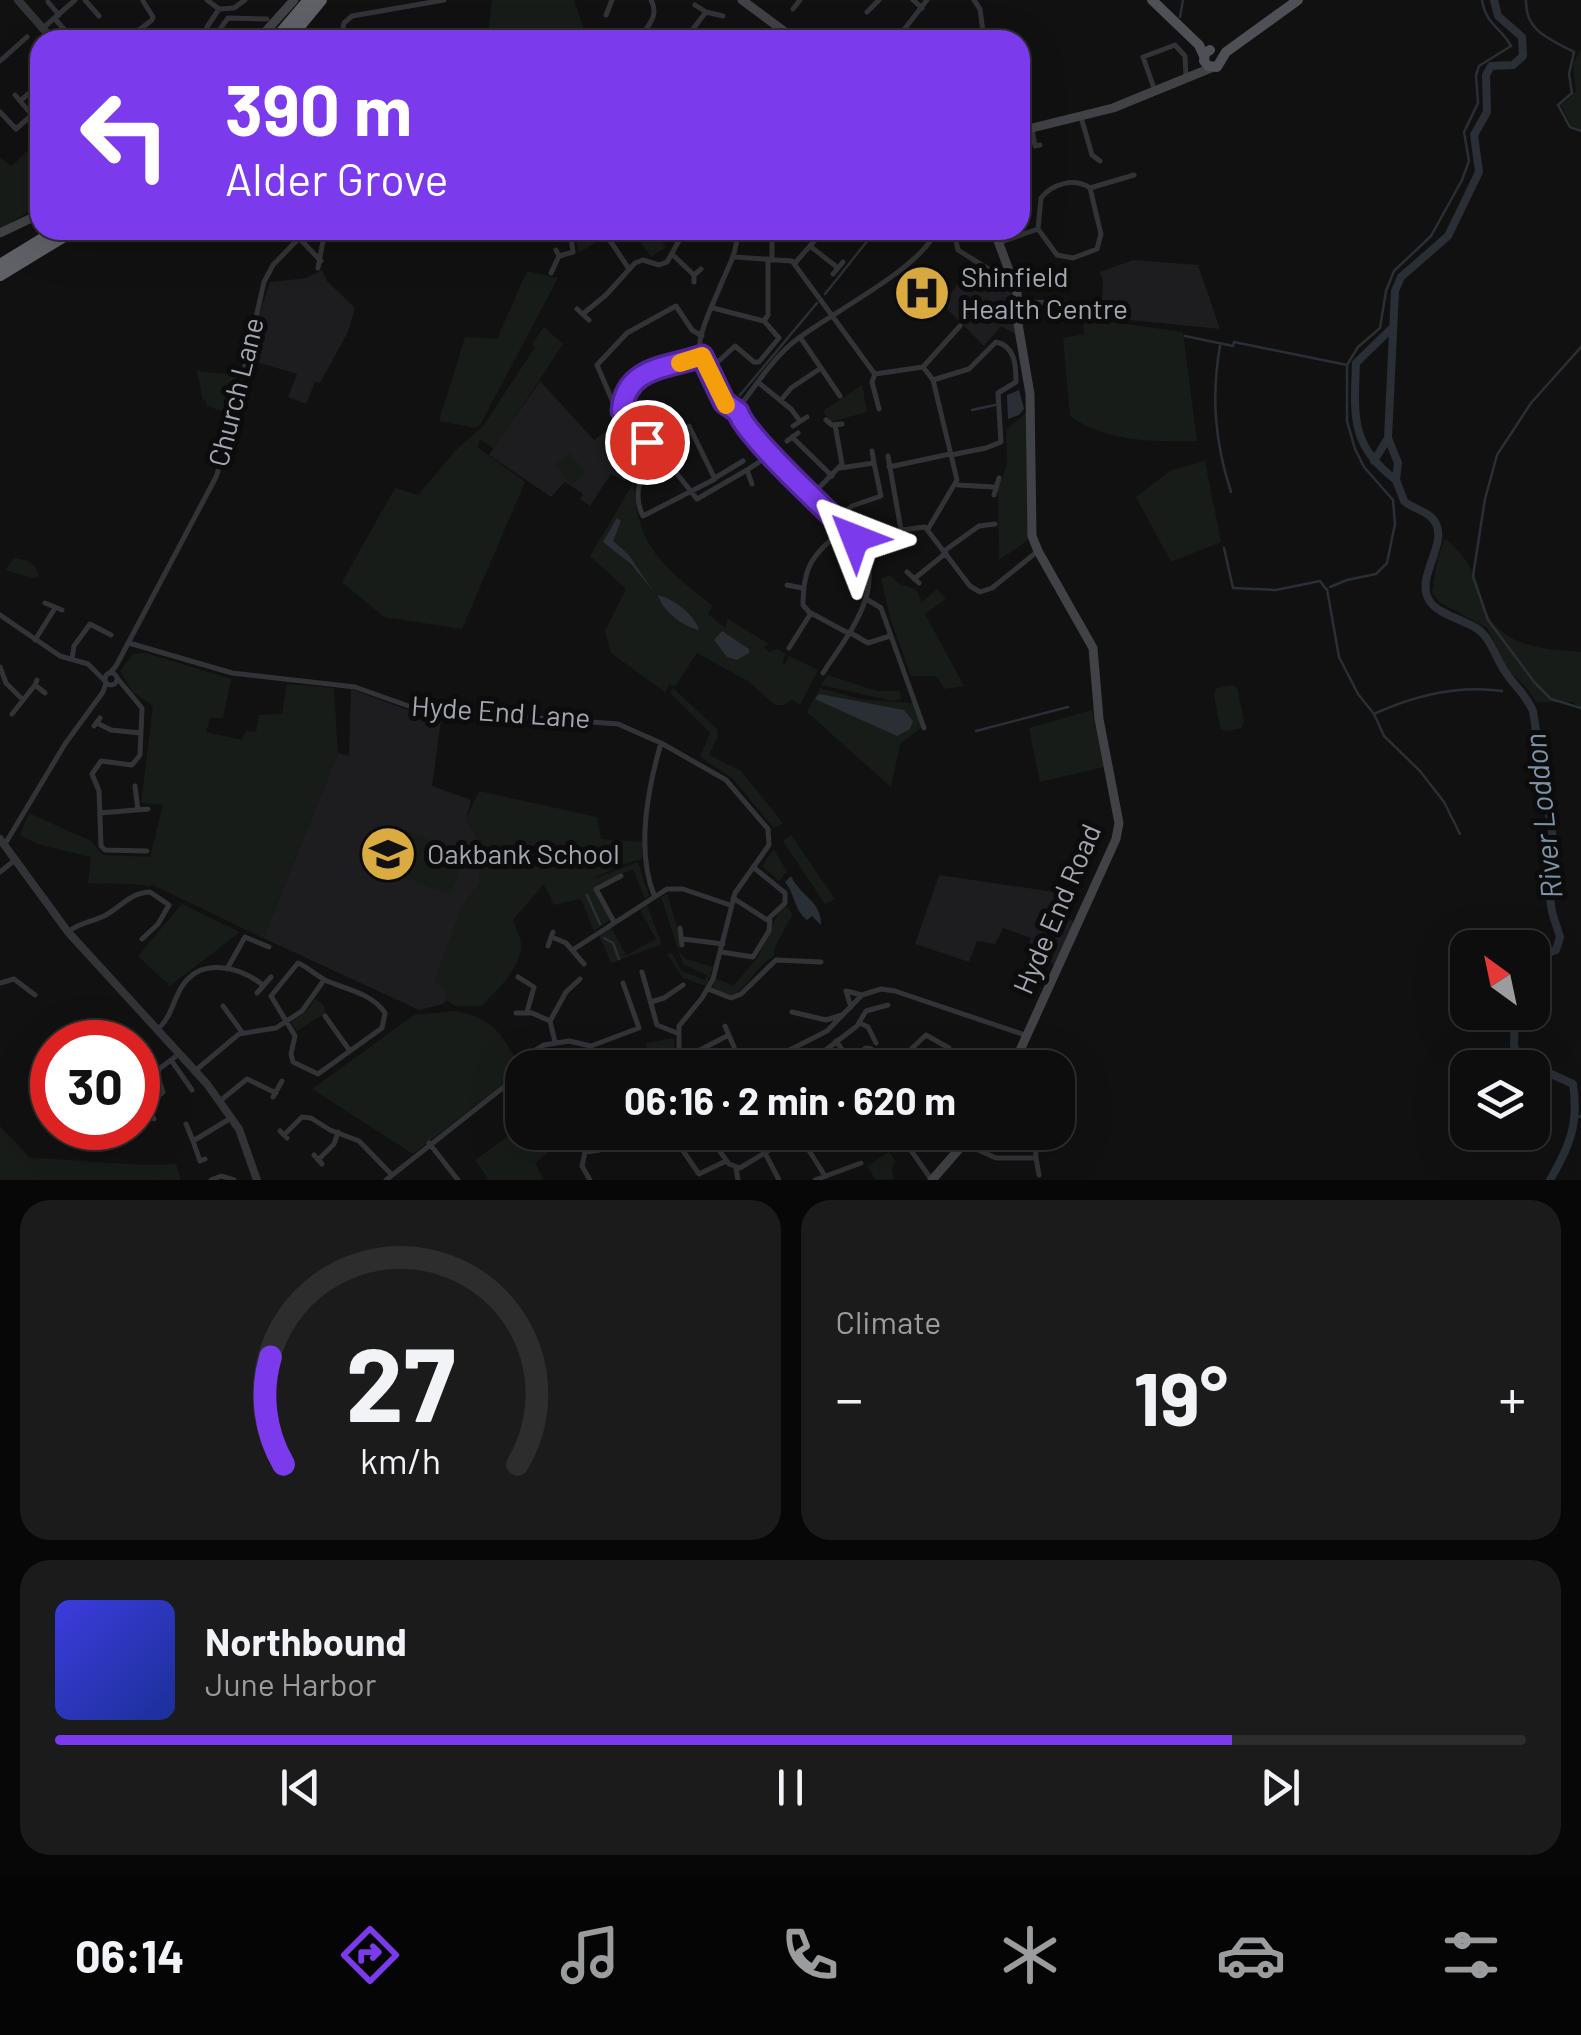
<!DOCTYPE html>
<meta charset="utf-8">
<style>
:root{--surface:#0d0d0e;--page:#1b1b1c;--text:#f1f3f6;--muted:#9a9c9e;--line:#2d2d2e;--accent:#7c3aed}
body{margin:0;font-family:Barlow,sans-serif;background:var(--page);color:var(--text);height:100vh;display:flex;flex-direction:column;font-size:38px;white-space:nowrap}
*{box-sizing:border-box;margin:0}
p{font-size:32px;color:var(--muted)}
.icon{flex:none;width:55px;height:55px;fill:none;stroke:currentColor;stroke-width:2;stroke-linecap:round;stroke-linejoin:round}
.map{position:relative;height:1180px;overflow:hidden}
.details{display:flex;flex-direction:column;gap:20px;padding:20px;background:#070708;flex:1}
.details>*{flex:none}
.hud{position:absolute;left:30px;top:30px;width:1000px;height:210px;border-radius:30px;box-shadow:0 10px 40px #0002,0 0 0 2px var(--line);background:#7c3aed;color:#fff;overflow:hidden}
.needle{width:65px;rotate:327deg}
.fabs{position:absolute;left:1450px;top:930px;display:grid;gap:20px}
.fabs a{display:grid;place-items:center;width:100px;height:100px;border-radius:20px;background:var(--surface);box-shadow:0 10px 40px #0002,0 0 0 2px var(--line);font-size:50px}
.speed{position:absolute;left:30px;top:1020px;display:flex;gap:20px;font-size:50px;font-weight:700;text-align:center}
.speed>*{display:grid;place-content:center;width:130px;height:130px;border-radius:50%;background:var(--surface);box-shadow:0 10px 40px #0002,0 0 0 2px var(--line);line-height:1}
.speed .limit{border:15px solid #d22;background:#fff;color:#111}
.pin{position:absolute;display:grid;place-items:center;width:85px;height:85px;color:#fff;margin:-42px;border:5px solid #fff;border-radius:50%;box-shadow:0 2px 10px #0007}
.me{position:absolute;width:110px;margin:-55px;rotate:315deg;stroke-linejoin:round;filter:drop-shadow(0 0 8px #0008)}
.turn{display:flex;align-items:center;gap:35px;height:210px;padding:0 30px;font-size:45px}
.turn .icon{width:130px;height:130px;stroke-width:2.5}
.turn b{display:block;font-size:70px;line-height:85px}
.big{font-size:75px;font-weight:700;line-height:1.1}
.details .card{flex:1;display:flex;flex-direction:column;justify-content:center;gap:15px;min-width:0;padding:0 35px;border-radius:30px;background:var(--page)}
.details .dial{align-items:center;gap:0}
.dial svg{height:260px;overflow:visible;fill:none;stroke:var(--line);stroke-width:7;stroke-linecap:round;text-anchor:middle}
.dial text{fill:var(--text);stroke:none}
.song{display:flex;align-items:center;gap:30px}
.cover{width:120px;height:120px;border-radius:15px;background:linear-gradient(135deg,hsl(240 70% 55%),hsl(230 70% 35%))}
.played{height:10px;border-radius:5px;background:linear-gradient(90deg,var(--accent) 80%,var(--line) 80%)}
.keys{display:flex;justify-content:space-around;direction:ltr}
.heat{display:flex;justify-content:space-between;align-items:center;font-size:55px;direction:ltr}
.details .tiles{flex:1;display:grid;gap:20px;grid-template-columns:1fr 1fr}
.card:last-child{grid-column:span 2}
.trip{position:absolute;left:505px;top:1050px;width:570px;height:100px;border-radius:30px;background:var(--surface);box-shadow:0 10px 40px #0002,0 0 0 2px var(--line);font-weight:700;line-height:100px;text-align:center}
.tab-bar{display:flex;height:160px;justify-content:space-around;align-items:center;background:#050506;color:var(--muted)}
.tab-bar .icon{width:70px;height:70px}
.tab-bar .active{color:var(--accent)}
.tab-bar b{font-size:45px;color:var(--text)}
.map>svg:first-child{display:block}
</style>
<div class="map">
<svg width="1581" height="1180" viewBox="0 0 1581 1180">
<rect width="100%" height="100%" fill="#111112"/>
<path fill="#1d1d1f" d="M1133,260L1198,265L1220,329L1101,317L1103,280L1100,272Z
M973,261L1013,291L1010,298L1015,334L1001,326L984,346L943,305Z
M322,270L327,281L355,308L348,332L320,383L315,382L306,404L288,397L297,374L250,360L260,312L270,282L306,278Z
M540,381L594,440L622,419L640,441L636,445L642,451L625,481L611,474L590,506L580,499L583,494L565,482L551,497L489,455Z
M351,689L413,712L442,713L432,786L471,800L466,819L479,841L480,882L461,909L445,990L446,1000L443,1004L419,1010L263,938L338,753L349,756Z
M939,875L1068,894L1064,917L1076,922L1056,965L1026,951L1031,938L1003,928L995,944L977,941L969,962L915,944Z"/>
<path fill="#181c19" d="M492,0H574L587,38L487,40Z
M1581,49V130L1571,125L1561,105L1576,92L1573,64Z
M40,138V205L0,229V158L12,166Z
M573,230H600L604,237L579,253Z
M632,230H653L666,247L651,257Z
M527,271L558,278L480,425L475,428L439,421L465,337L497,339Z
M1083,318L1183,332L1197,441C1153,442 1106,442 1070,416L1063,338L1084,334Z
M544,327L563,344L494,449L480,439L477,447L525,482L462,629L384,617L342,582L395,488L418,495L456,450L484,425L535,347L532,344Z
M197,371L238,375L230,414L207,406L205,399L203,400Z
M862,385L867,412L830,422L823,411Z
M1026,413L1028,540L999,560L998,490L1007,464L1006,430Z
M570,453L586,474L571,485L555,464Z
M1205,461L1221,542L1171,562L1136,497L1171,470Z
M634,482C635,547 666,569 713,606L708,614L725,628L728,619L769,644L764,647L769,652L778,649L786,654L782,663L785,664L789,656L818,670L800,705L792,699L784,705H775L748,681L697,653L675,686L669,684L665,692L611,653L605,631L626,589L590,556Z
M1445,538C1471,561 1473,572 1483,604C1497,646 1543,650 1581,652V708L1573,702H1536L1527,688L1509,671L1487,628L1439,602L1432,592L1438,558Z
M14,558C28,560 36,562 39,577L32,578L5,570Z
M890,575L899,584L916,589L922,602L937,589L946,599L925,614L964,686L945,689L936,676H911L891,621L881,579Z
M146,653L231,679L223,718H210L206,732L242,740L246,731L256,732L259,715L282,714L287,684L334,688L338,753L263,938L151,884L150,887C138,882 105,885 88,883L91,857L38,844L20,835L29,813L91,841L103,855L150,857L163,805L141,803L153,706L133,692L120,671L133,654Z
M827,675L877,691H900L901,699L893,701L821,685Z
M1232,685L1237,688L1244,720L1242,728L1226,731L1220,728L1214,694L1217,688Z
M673,688L717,729L718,736L709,755L741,771L783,823L774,828L732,778L700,757L710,733L670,693Z
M820,688L863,700L913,703L922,727L900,744L891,787L807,712Z
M1092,710L1104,767L1040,782L1029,728Z
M479,791L597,817L601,839L643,842L642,859L620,865L591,880L638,862L649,896L645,899L633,869L593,887L610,920L594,931L581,899L554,905L544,884L513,920C515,928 520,935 521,943C523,966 497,990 482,1006H456L446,1000L444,990L434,981L461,909L480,882L479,841L466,819Z
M405,830L466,855L450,895L388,871Z
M791,835L835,899L825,904L783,841Z
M774,849L787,872L779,881L762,866Z
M667,894L681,939L679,951L686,959L713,967L706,986L683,978L667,954L672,953L681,971L705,980L707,975L683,964L661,897Z
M182,904L240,932L170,986L138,956Z
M647,905L662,944L611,963L599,935L611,927L626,955L656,939L640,910Z
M785,905L793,914L775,947L774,956C756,965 749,988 729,997L712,988L716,978L733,986L758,957L779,911Z
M315,999L324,1005L325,1013L297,1031L291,1022L306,1012Z
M455,1011C496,1020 498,1031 520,1065L514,1075L413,1154L312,1089L414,1015Z
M674,1038L675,1067H671L667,1054L662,1067H651L646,1043Z
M0,1126L30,1158C79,1159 127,1167 176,1164L181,1180H0Z
M522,1126V1132L571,1134L535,1163L544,1180H489L475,1160Z
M889,1152L896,1162L892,1168L894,1179L876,1180L867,1166Z"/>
<path fill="#292f34" d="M1019,390L1024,409L1019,415L1008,419L1007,395Z
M617,518L621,521L613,541L628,554L653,591L631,564L603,542Z
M658,595C674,599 694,614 699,630C683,626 663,612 658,595Z
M722,631L749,649V653L737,660L727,657L714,640Z
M819,694L904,710L913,721L910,729L897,736L815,699Z
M791,876C799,895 822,901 821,925L812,916L807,920C794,910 795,894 785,882Z"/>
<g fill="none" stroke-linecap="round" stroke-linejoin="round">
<path stroke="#292f34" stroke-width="2.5" d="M1526,0C1525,32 1550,39 1574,52L1569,74L1572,93L1558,105L1570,127L1581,131
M1180,17L1183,0
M825,294L876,230
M1185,336L1233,346L1234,342L1347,365
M1220,346C1211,397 1215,443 1231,492
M1581,347L1531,403L1497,455L1485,499L1473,576L1488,620L1535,683L1551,699L1581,708
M740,395L817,303
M972,410L995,405
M1224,548L1233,588L1276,590L1320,581L1326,589
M1330,587L1347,580L1376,574L1387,563L1395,524L1393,500L1364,467L1355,449L1347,421V365L1358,347L1380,328L1386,291L1394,271L1431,236L1462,180L1469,161L1464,132L1478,103L1476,75L1479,66L1511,46C1501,27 1486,25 1482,0
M1327,589L1339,657L1358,694L1374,714L1384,736L1420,771L1444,802L1460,834
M1376,713C1414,696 1459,685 1502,691
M976,731L1068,707
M587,895L600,924
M604,938L613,943L619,959
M747,1068L765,1060
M1577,1117L1581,1116"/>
<path stroke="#292f34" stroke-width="8" d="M1494,0L1498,16L1522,37L1523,56L1513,65L1491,66L1486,75L1487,112L1474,135L1479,172L1448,236L1401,277L1395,291L1388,438L1398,463L1396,480L1404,501C1412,508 1423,510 1431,517C1454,539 1414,575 1429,600C1437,614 1462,619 1476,628C1491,637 1496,659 1506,673C1516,688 1525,693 1533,711L1553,839L1546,870L1552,912L1560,937L1556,950L1537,957L1532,964
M1391,329L1356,363C1354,415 1350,446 1396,480
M1374,461L1388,438
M1515,1012L1514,1045L1518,1059L1573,1084C1579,1123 1570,1146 1550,1180"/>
<path stroke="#323336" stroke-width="5" d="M85,0L99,16
M207,0L219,9
M913,0L922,8
M974,0L980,9L984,40
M48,2L59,15
M695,5L706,12
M219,9L234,8L245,0
M793,9L800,0
M867,12L879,0
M606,15L612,0
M55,19L69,35
M207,27L219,9
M43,28L75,0
M111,40L134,34L152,20L153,17L143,1
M212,40L228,18L267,19
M341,40L344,23L352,16L444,0
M638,40C647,27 660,16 651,0
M690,40L693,29L706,12L723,16
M896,40L927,0
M0,61L27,37
M1155,91L1143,57L1175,45L1185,56L1186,77
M20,101L40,84
M0,112L16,129L32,115L15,95
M1081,117L1092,155L1100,161
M1032,129L1035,146L1040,145
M1090,188L1134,175
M603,230L629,269
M737,230C738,251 730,263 722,282C715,300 703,322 700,341C697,368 733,411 747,429L855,538C892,584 848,634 823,673
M772,230V259
M971,230L955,236L958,250L1011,283
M299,238L321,261
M998,243L1038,229L1041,198C1052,184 1074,177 1090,188L1101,234L1097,249L1073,258L1057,255L1038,229
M810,246L838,268
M673,255L694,275
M559,256L573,252L570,230
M735,257L792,261L874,373
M795,263L824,230
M318,268L325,230
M551,273L559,256L556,250
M833,274L843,262
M694,282V275L701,269
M1019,302L1069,303L1099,320
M713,308L764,321L768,315V259
M577,309L589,320
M584,313L606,295L635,263L643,260L659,265L667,262L685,230
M800,337L840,396
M707,366L720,360L735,346L754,362H759L779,338L764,321
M923,367L960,326
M875,374L923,367L933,380L957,480L928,529
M875,374L872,382L879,409
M933,380L969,369L996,342C1015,346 1016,365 1016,382L998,393L1001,442L986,448L951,455
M759,383L791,409L800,421
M781,400L791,388L821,368
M622,405L612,400L597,365L627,333L676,306L692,330L702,336
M738,412L740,406C757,384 774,357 796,340C829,314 925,266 936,230
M826,420L832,425L842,424
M793,426L807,417
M792,437L832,476
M787,441L798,433
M647,442L622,411C626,366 668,368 702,356
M658,451C643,469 631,493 643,516L715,479L689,426
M872,451L874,463
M663,456L697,499L747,470
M888,456L901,530
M889,467L950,454
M715,478L743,461
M752,484L747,470L771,454
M958,485L994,487
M812,495L842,464L835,425
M994,495L999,478
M836,520L852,506L881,496L874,463L840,468
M844,528C814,555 803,563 803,605L809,612L848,633
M860,544L901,530L925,527L970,586L980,592L992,588L1038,551
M944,551L979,526L995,524
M907,572L919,583
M914,579L946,553
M787,585L802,588
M868,600L881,608L924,728
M45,603L62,610
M0,615L60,656L88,664L104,680
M849,632L868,643L890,636
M35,640L55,608
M129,643L232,673L355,687L417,709L618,724L661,743L726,780L768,829L769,845L735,893L713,979L702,998L679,1026V1068
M789,648L811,613
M72,659L74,646L90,624L111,635
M0,667L6,683L23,700
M105 679a6 6 0 1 1 12 0a6 6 0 1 1-12 0Z
M110,673L116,666L216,477L228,441L264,282L273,265L307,230
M117,678L142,708L140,755L132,765L101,761L92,774L99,791L101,846L105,850L147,851
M37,680L35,685L45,693
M12,714L35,685
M97,723L111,730L140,733
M94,726L100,718
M135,786L138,810
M100,813L148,809
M5,844L65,744L103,692L106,683
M0,872L15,860
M654,895C636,850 648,788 661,743
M733,898L767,920L785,903V893L753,867
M614,922L596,889L621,876
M680,928L682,945
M68,932C80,922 93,922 106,915C122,906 130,893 150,892L169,905L158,924L142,939
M552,937L566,943L584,964
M683,939L723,944
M548,946L553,932
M574,949L667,889H683L730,905
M721,952L753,957L769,931L770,920
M298,963C308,967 316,976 327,981C346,989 373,994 385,1013L382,1028L318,1074L293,1062L291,1054L295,1036L271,996Z
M227,969L245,937L269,947
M642,972L657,1025L677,1033
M518,977L534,987L527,1012
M0,983L14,979L35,995
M708,989L731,998L741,994L776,960L821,962
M257,993L271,977
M651,1002L664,998L683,985
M223,1006L242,1032
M851,1007L846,991L862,995
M792,1012L826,1020L842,1015
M516,1013H532L550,1021
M325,1016L350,1051
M860,1023L868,1027L876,1043
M725,1026L734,1047
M159,1028C172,1016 173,999 183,985C202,957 240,967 263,985
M836,1041L855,1068
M555,1042L550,1021L566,992L580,979
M591,1046L593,1058L601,1068
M981,1052L1006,1068
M678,1054L698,1051L727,1036
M849,1059L866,1048L871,1049
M171,1060L192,1090
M815,1065L827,1049L857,1026L866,1011L888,1005
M902,1067L908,1052L926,1035L949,1048L946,1068
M754,1068L827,1031L862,995L881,989L895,991L1025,1035
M887,1068L901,1067
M196,1070L239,1034L276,1028L302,1011L324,980
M517,1078L529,1054L544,1045L569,1041L591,1046L639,1028L623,983
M273,1097L282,1081
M220,1101L247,1079L276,1093
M154,1119L147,1105L163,1092L157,1075L159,1069L179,1054
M186,1124L193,1141
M280,1131L287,1138
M575,1132L585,1152
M670,1132L699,1174L726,1161
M706,1132L729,1164L740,1168L799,1132
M863,1132V1133
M898,1132L931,1179
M947,1132L953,1139L962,1132
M798,1133L825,1176
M284,1135L302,1117L311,1118L330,1130L359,1141L392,1175
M429,1143L458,1180
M965,1144L996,1158H1036L1035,1141
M585,1152L600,1150L629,1132
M585,1152L582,1166L590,1180
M765,1153L779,1180
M314,1155L322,1164
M1036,1158L1039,1175
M205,1159L200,1161L193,1141L231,1118
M318,1160L334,1144L338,1132
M736,1168L738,1180
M211,1180L221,1176L234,1180
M386,1180L510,1082L522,1079
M815,1180L861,1163"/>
<path stroke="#323336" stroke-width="8" d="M18,0L53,40
M0,839L68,932L207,1084L239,1129L257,1180"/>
<path stroke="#414246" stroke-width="9" d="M742,0L796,40
M258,40L294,0
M1020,131L1113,108L1211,68
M994,230L1017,292L1018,324L1030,394L1032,536L1038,551L1093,648L1099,719L1119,823L1116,839L1012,1068
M0,233L40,214
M932,1180L974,1132"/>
<path stroke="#4f5055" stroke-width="10" d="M1152,0L1199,45L1204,56
M1210,50L1205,53L1204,61L1208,66L1217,67L1226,52L1298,0"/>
<path stroke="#5f6167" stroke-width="12" d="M275,40L309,0
M288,40L321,0
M0,265L57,230
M0,275L74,230"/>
</g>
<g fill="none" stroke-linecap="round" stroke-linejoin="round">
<g stroke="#51269a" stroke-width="25">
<path id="route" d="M647,442L622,411C625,366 669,368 702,356L724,402L738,412C746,437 832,515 855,538"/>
</g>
<use href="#route" stroke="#7c3aed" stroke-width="18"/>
<path stroke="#f59e0b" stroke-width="18" d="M680,363L702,356L726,405"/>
</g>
<defs>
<g id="hospital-disc" transform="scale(2.875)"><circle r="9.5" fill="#daab41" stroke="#0c0c0d"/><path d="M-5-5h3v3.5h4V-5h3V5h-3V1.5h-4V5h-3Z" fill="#111"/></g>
<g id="school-disc" transform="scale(2.875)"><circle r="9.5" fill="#daab41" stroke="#0c0c0d"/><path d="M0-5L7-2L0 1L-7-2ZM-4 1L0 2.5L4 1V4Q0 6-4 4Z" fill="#111"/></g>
</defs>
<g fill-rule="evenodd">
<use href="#hospital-disc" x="922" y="293"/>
<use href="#school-disc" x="388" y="854"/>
</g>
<g text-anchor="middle" stroke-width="10" stroke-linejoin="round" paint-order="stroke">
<g font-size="28" fill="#a4a7b1" stroke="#0c0c0d" text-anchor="start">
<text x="961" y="287">Shinfield<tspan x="961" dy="32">Health Centre</tspan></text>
<text x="427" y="864">Oakbank School</text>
</g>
<g font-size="28" fill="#a4a7b1" stroke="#0c0c0d">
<text transform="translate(236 392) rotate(-76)" y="10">Church Lane</text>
<text transform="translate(501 712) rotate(4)" y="10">Hyde End Lane</text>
<text transform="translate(1057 909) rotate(-67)" y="10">Hyde End Road</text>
</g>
<g font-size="30" font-style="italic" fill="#7e93a8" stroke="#0c0c0d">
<text transform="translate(1544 816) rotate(-96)" y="10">River Loddon</text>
</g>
</g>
</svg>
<div class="fabs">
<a><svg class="needle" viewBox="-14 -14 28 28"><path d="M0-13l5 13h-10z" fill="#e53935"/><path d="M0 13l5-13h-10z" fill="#9a9c9e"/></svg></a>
<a><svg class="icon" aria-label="layers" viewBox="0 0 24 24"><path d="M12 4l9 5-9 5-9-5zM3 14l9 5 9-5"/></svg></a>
</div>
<div class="speed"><div class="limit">30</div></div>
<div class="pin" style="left:647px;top:442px;background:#d93025"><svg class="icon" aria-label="arrive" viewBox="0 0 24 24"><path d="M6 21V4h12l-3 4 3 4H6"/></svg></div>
<svg class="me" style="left:855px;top:538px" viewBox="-20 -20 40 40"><path d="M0-17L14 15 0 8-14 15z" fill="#7c3aed" stroke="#fff" stroke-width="4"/></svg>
<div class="trip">06:16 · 2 min · 620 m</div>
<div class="hud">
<div class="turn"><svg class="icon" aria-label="left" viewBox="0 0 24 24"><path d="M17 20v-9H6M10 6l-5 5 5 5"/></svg><div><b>390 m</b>Alder Grove</div></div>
</div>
</div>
<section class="details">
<div class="tiles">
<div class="card dial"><svg viewBox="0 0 100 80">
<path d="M14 69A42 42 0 1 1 86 69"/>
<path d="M14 69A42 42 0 0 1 10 36" stroke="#7c3aed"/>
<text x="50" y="56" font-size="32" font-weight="700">27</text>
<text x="50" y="72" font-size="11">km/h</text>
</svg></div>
<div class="card"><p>Climate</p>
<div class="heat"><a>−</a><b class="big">19°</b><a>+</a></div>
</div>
<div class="card">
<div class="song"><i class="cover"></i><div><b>Northbound</b><p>June Harbor</p></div></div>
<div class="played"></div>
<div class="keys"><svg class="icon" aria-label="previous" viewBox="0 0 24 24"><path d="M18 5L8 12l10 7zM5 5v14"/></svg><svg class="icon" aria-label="pause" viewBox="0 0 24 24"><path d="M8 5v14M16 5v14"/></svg><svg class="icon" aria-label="next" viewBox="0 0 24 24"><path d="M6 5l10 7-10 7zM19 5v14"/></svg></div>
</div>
</div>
</section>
<nav class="tab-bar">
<b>06:14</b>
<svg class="icon active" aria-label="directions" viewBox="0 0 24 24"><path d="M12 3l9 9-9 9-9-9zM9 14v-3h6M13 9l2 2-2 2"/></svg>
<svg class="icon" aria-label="music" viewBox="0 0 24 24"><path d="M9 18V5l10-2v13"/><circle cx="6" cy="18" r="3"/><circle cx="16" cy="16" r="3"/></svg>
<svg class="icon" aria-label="phone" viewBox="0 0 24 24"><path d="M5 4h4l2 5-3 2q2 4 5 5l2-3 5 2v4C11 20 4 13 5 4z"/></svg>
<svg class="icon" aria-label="climate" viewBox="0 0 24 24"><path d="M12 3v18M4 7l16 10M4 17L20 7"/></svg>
<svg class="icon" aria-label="car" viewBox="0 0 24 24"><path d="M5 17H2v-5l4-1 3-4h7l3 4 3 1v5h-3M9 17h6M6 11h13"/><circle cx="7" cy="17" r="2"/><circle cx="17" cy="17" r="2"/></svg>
<svg class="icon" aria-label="filters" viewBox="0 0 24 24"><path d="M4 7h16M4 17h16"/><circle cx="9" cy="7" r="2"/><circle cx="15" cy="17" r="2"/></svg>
</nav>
